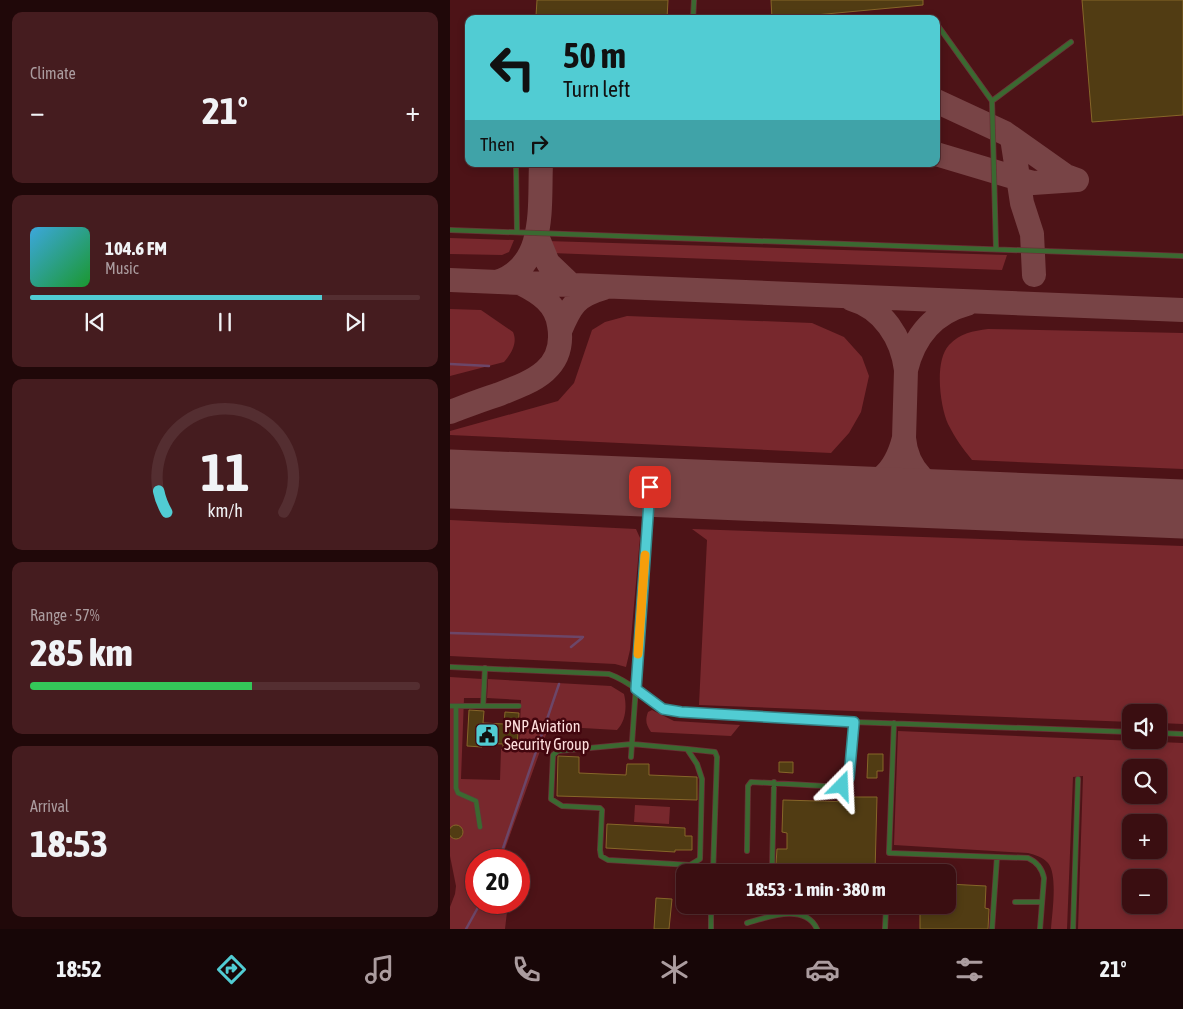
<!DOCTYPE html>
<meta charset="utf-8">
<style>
:root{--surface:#3a0e11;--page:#451c1f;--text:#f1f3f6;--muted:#ab9c9f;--line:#542e31;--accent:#51ccd3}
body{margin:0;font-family:"Asap Condensed",sans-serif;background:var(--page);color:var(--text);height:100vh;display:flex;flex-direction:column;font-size:19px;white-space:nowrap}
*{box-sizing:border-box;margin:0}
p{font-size:16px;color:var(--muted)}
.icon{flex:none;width:28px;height:28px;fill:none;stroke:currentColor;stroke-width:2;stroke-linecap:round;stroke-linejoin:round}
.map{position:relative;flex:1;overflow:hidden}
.panel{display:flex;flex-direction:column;gap:12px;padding:12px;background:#200809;width:450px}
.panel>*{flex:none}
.hud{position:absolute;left:15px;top:15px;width:475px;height:152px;border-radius:10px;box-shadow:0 2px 8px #0003,0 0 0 1px var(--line);background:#51ccd3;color:#111;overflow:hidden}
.buttons{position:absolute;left:672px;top:704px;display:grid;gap:10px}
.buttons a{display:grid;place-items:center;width:45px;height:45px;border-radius:10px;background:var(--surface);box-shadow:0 2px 8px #0003,0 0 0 1px var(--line);font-size:25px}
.speed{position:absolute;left:15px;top:849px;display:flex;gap:10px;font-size:25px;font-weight:700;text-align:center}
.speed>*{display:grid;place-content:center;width:65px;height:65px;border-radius:50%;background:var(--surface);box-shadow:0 2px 8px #0003,0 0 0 1px var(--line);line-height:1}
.speed .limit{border:8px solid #d22;background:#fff;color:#111}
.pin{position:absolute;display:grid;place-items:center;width:42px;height:42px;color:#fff;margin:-21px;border-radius:10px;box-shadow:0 2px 8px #0006}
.me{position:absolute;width:55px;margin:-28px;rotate:21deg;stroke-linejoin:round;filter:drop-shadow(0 0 4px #0008)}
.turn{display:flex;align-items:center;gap:18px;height:105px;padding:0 15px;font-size:22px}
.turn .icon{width:65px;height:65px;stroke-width:2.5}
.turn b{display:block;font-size:35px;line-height:42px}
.then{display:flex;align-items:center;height:48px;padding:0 15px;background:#0003;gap:10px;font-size:19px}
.big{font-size:38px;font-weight:700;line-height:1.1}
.panel .card{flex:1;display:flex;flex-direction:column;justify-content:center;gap:8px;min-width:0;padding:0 18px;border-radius:10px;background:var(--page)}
.panel .dial{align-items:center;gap:0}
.dial svg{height:130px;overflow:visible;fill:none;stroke:var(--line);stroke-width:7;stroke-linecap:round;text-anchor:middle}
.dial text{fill:var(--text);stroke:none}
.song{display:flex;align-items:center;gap:15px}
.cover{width:60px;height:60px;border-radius:8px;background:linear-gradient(135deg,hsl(200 70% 55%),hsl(130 70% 35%))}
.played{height:5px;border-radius:2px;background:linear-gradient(90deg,var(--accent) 75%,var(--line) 75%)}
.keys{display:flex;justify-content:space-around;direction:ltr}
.heat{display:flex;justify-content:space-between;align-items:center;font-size:28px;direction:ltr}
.charge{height:8px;border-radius:4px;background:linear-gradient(90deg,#34c759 57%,var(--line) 0)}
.trip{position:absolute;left:226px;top:864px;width:280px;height:50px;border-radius:10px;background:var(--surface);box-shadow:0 2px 8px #0003,0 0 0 1px var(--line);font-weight:700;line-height:50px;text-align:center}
.tab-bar{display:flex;height:80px;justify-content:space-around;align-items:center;background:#170607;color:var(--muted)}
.tab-bar .icon{width:35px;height:35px}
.tab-bar .on{color:var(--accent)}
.tab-bar b{font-size:22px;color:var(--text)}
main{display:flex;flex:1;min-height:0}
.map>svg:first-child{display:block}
</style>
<main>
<section class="panel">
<div class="card"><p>Climate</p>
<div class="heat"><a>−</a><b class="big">21°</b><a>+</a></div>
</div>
<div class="card">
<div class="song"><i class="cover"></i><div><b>104.6 FM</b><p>Music</p></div></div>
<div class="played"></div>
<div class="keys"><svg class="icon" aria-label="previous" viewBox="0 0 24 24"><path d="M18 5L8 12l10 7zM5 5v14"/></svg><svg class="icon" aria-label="pause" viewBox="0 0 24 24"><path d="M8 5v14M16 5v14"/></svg><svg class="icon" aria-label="next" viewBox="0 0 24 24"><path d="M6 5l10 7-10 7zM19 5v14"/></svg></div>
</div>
<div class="card dial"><svg viewBox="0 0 100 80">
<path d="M14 69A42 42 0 1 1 86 69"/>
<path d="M14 69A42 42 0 0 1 9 56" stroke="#51ccd3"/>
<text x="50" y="56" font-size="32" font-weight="700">11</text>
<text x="50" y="72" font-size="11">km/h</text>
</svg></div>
<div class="card"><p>Range · 57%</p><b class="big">285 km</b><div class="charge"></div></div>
<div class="card"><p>Arrival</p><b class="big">18:53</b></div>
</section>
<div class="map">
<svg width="733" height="929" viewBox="0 0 733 929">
<rect width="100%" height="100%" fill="#4d1317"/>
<path fill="#78282d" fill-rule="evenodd" d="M0,238L64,240L59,252L52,255L0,254Z
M96,241L557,255L552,270L101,253Z
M0,309L31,310L63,332C68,343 61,354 54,362L0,376Z
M177,316L362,323L394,337L412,357L419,376L411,412L399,433L381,453L0,435V431L108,401L124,383L142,330L155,322Z
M538,329L733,333V469L522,460C513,449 505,438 498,424C490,406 484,361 499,345C510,333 523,331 538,329Z
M0,520L186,529L190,538L180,650L176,667L165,664L0,656Z
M242,529L733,546V724L709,723V712H681V722L249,705L257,540Z
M0,677L32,679L31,698H14L11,779L50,780L51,749H69L71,700L37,698L38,679L161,686L174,694C177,706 176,721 167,730L99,726L51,860H26V902L58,903L55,929H0V907L5,894L6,886L0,856Z
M202,710L224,721L290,725L281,736L201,732C196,725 195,720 198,712Z
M448,731L733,743V929H628L633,776L623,777L617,929H601C602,913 608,875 598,863C593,857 585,855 578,853L444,845ZM681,768H709V795H681ZM681,822H709V850H681ZM681,878H709V905H681Z
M185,805L220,807L219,824L184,822Z"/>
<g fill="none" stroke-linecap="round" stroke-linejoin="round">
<path stroke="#6c4668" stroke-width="2.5" d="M0,364L39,366
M0,633L133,637
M121,647L132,638
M49,860L109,684
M16,929L31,902"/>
<path stroke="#784446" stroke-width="24" d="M486,101L555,133L616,176L627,180
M562,138L572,203L582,234L584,275
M486,154L583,183L627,180
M87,236L98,263L121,285
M0,280L733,310
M47,282C97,266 89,206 91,164
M401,299C433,308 452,338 456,370C464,337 483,313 517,304
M110,331C121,305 126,296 154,288
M0,412C16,406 31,400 47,395C81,382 117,370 109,325C106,304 90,293 72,284
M454,438L456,370
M389,495C426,485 444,478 454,438C457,473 481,491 512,500"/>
<path stroke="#784446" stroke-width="59" d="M0,479L733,509"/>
</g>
<path fill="#513c13" stroke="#866629" d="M87,0H218L217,19H133L86,16Z
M321,0H473V5L322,19Z
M632,0H733V115L642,122Z
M19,710L34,711L33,723L54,724L55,712L69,713L67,749L53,748V744L32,743V747L17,746Z
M418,754H433V771H427V778H417Z
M108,756L129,757V773L176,775L177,764H199V775L247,777V800L107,796Z
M329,762H343V773L329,772Z
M402,797H427L425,872H335V864H326L327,849H337V833L332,832L333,800L402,802Z
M157,824L235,828V836H242V850H225V852L156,848Z
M-1 832a7 7 0 1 1 14 0a7 7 0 1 1-14 0Z
M498,884L536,886L535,908L539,909L538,929H470V905H498Z
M206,898L222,899L219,929H204Z"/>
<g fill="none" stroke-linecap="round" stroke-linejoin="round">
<g stroke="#693337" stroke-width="6">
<path id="lane" d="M243,19L244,0
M486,23L542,101L546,248
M542,101L621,42
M66,164L67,232
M0,230L733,256
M0,667L159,674C188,684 197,705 231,712L404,722L681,732
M0,706H69
M6,706V788L8,793L26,801L30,827
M33,706L35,668
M444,723L439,853L578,858C587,862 592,868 594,878L590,929
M709,733L733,734
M182,744L237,749L247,764L252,779L250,859L240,865L158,860L151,856L150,850L152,810L150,808L112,806L101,799L103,755L108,751Z
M237,749L265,752L267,757L263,872
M181,757L200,487
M297,851L298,786L301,782L392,787L399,778L404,722
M322,872L324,782
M565,902H592
M321,914L322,905
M297,923C318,917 355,903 367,929
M261,929V905
M435,929L436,909
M542,929L547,857
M623,929L628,779"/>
</g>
<use href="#lane" stroke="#3b6931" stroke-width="4.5"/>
</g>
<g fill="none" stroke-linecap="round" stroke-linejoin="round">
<g stroke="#358589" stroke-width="12">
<path id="route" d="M200,487L186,689L213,709L231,712L404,722L399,778L392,786"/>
</g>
<use href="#route" stroke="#51ccd3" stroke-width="9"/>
<path stroke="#f59e0b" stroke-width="9" d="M188,654L195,555"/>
</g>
<defs>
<g id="civic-square" transform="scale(1.25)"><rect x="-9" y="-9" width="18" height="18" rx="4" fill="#51ccd3" stroke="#42060e"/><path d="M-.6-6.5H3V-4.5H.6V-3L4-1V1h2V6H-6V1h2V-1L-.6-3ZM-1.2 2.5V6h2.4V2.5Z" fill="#111"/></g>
</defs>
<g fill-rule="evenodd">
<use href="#civic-square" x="37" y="735"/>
</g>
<g text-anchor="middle" stroke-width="5" stroke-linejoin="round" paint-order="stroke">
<g font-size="16" fill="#fededd" stroke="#42060e" text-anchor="start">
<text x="54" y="732">PNP Aviation<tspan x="54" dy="18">Security Group</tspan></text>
</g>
</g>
</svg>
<div class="buttons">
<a><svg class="icon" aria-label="sound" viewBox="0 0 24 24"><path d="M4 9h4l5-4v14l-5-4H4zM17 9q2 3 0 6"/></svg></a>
<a><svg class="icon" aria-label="search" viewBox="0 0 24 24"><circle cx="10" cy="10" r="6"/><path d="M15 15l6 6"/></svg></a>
<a>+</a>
<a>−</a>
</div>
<div class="speed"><div class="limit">20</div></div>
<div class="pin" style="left:200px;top:487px;background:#d93025"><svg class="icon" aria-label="arrive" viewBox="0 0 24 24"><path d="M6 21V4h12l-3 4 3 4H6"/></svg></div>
<svg class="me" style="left:392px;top:786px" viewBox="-20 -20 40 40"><path d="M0-17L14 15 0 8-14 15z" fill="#51ccd3" stroke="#fff" stroke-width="4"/></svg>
<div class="trip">18:53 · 1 min · 380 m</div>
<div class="hud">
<div class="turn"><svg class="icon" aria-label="left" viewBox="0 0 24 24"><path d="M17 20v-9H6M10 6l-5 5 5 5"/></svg><div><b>50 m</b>Turn left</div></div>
<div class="then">Then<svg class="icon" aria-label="right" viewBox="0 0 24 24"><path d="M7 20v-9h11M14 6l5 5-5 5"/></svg></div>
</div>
</div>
</main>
<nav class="tab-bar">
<b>18:52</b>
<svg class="icon on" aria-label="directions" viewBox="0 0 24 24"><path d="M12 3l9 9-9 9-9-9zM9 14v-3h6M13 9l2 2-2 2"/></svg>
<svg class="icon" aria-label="music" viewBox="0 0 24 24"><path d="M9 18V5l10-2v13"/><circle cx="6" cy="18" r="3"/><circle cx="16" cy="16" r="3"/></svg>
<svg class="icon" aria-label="phone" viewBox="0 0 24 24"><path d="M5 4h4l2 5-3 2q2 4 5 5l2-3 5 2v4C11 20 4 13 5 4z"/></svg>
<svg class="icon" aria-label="climate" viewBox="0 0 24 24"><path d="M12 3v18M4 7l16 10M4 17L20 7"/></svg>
<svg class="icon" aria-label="car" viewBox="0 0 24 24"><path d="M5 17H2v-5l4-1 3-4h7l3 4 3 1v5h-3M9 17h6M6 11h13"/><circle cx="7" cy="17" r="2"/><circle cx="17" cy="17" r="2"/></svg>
<svg class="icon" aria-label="filters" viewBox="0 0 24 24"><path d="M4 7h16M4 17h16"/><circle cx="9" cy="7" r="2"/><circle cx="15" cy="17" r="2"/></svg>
<b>21°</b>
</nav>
